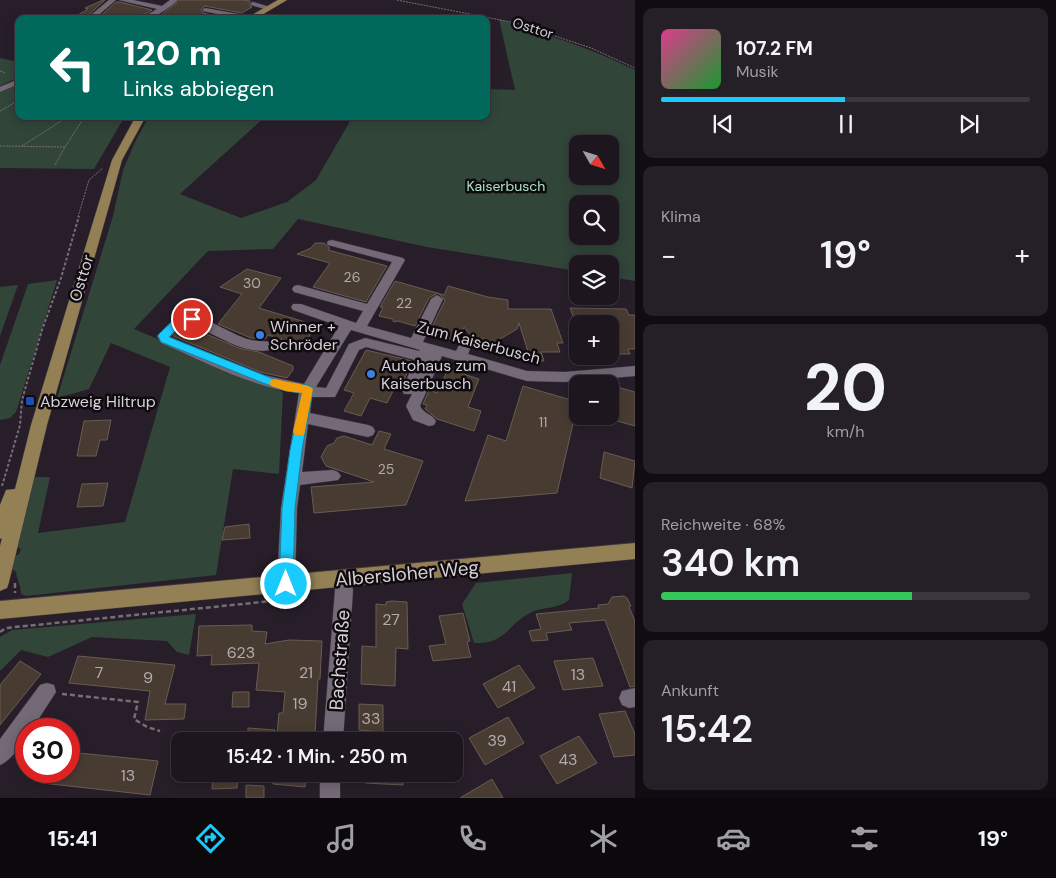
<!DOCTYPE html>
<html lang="de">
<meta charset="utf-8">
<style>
:root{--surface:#1d161f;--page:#251f28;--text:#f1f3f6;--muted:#a09fa4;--line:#3b353d;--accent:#19cafc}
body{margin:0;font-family:"DM Sans",sans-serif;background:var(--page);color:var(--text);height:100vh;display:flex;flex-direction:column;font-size:19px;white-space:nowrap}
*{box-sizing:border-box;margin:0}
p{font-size:16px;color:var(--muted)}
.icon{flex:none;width:28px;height:28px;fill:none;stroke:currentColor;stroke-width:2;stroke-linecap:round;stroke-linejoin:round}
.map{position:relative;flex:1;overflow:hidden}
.panel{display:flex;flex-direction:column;gap:8px;padding:8px;background:#100c11;width:421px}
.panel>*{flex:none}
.hud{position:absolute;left:15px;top:15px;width:475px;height:105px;border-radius:10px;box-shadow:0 2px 12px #0003,0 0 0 1px var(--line);background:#00695c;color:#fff;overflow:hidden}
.needle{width:32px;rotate:129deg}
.fabs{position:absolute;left:569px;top:135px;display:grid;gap:10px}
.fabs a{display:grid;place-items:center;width:50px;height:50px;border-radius:10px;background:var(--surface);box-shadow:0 2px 12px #0003,0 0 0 1px var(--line);font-size:25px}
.speed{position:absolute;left:15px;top:718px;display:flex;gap:10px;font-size:25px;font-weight:700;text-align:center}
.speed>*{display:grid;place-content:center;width:65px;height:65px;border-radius:50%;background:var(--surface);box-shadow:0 2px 12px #0003,0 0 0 1px var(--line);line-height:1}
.speed .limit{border:8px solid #d22;background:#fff;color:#111}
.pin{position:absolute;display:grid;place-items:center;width:42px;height:42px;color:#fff;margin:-21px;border:2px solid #fff;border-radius:50%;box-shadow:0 1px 5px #0007}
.me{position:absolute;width:55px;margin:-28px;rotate:0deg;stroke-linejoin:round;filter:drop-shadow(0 0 4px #0008)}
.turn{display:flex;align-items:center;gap:18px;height:105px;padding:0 25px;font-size:22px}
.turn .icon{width:65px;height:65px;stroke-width:2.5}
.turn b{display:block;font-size:35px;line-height:42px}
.big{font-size:38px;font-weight:600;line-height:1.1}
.panel .card{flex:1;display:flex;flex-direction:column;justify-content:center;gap:8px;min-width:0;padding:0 18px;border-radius:10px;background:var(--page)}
.panel .dial{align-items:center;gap:0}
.dial b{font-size:65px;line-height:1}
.song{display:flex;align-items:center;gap:15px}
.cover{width:60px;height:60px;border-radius:8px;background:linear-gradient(135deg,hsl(330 70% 55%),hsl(130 70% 35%))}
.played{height:5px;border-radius:2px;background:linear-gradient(90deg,var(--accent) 50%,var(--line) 50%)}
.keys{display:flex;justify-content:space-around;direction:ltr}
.heat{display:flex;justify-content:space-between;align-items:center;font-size:28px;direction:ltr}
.charge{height:8px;border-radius:4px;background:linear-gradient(90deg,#34c759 68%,var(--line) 0)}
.trip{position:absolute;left:171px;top:732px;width:292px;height:50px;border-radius:10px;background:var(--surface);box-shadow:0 2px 12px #0003,0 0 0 1px var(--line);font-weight:600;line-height:50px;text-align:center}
.menu{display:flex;height:80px;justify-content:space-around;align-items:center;background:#0c090c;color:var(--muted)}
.menu .icon{width:35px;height:35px}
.menu .selected{color:var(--accent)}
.menu b{font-size:22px;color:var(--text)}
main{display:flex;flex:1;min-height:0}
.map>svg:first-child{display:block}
</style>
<main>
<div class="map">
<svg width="635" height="798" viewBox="0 0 635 798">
<rect width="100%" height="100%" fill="#271e29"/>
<path fill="#314539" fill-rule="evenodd" d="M499,19C545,34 591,48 635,70V281L610,277V264H578L577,271L427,247L298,219L273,249L208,251L134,329L283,392L279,474L233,469L216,575L26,596L21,594C21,586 17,580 16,572L12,569L15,556L19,554L21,549L14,545L33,477H50L38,533L125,522L170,367L111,343L89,389L57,398L113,216L123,170L135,142L149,116H266L180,194L241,218L287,202L316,180L353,116H486V89L515,90ZM578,144H610V176H578ZM578,204H610V236H578Z
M0,58L19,62V77L0,86Z
M19,82V116H125L94,169L0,168V91Z
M57,280L16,412L10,418L0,420V365L28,284Z
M18,285L0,336V287Z
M572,573L569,600C556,610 544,606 530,613C506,626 506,644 474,643L462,604L476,583Z
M196,614L189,655L177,652L167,641L92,637L48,657L21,650L0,671V637L12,630Z"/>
<path fill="#483c32" stroke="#695c52" d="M103,0H105L84,19H71L88,9L85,8Z
M180,0H245L250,1V6L252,7L242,13L205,6L201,9L203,13L230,19H182L161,15Z
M116,2H120L152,10L136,19H97Z
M315,243H324L330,248L328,250L387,266L366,302L313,287L330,263L297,254L311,248Z
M247,269L281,278L259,308L305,322L302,327L313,330L303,346L268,335L265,339L251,338L218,324L242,294L220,287Z
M395,281L444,295L448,286L488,297L508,300V309H551L563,343H557L560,352H541L544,361H531L519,323L517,329L495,342L471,336L464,327L458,341L429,333L445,300L438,293L429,298L415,326L398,321L394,322L392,319L379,316L383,307H380Z
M570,308L626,309L629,315H635V349H628L630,354H610V324H576Z
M185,325L239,348L259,352L293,366V370L287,378L260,372L173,336Z
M366,350L412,361L401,387L396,385L387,403L370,398L361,416L344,411L354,393L344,390Z
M448,369L479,379L468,407L481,411L474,431L437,419L425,409L427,405L423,404L429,390L437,393Z
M610,385L635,392V426L610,419Z
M523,386L578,402L557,493L465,501L488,435L506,441Z
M111,420L107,440H100L96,456H77L84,421Z
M379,431L391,434L384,449L423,461L406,505L314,513L311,487L374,482L326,466L321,457L327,446L334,443L337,438L344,436L372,445Z
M604,452L635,461L632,488L600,478Z
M108,483L103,506L77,507L82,484Z
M249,524L250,538L222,540L225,527Z
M624,596L627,598L631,606L629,607L635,621V686L630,687L605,620L569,623L572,630L546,633L548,640L532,641L529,631L541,629L536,614L599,608L598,605L608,604L612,597Z
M392,601L407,602L408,649L396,648L395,686L361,684L362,646L376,647V604L386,605V602Z
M463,613L470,641L467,642L471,657L433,661L429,646L446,644L439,616Z
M252,625V631L267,632L265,644L289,640L322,641L320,679H318L315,736L277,734L279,713H283L285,692L256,690L259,663L211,665L212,655L197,656L199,626Z
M78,656L175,665L165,704H186L184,719L145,720L150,691L69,683Z
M593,658L603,686L563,690L554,661Z
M20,661L41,674L0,725V685Z
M519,665L535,688L498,708L483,684Z
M233,692H249V707H232Z
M359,704L383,705V732L359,730Z
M625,711L635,734V755L614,757L599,714Z
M508,717L524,743L485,765L469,738Z
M248,728L275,730L274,740L248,739Z
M579,736L597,763L557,784L540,756Z
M69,752L158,761L150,795L42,783L46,771H69Z
M213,774H238L237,788L212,789Z
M274,774H306L305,787L273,784Z
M360,774H403V785L365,783V781H360Z
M492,779L503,798H460Z
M246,785L264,786V798H246Z"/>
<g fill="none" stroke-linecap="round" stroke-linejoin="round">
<g stroke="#403841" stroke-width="1">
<path id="minor" d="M109,0H116L94,19H86Z
M119,0H133L162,6L170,0H178C168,9 154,19 140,19L157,9Z
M253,2L270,7L271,8L268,10L251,5V3Z
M205,8L250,16L253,18L242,19L203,11V9Z
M19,79V84L0,92V87Z
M332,240L403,258L405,260L367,326L411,338L431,299L437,295L443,299L423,342L456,351L463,338L467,337L501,346L506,347L507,350L506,353L501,354L471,346L468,354L527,371L565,372L635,366V376L565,382L527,381L442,356L420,406C424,414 432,414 436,421L434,425L429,426L413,420L406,406L412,394H404L402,390L415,360L366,347L359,350L335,397H312L310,413L368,425L373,427L375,431L373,435L368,437L308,424L302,472L333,470L338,472L341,476L338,480L300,485L297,508L295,584L292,590L286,592L280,590L277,584L281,508L299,393C251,387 205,362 161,343L157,336L178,315C196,310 228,333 247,339C256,342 265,340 274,343L275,346L274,349C242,358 214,330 184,323L170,337L259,374L304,384L339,326L293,310L291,307L293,304H301L356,323L363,311L294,292L292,289L294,286L298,285L367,304L392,262L328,245L327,243L328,241ZM351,330L410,347L420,350L419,351L365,338L349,344L326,388L316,387Z
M343,571L349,574L353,590L343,741H323L335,590V579L337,574Z
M47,683L54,685L56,692L32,729H26C26,741 12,760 0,765V739L40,685Z
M635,688V707L629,708L622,705L619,698L622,691Z
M320,774H340V798H320Z"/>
</g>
<g stroke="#403841" stroke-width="1">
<path id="major" d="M278,0H287L255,19H245Z
M136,116H146L122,160L47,425L9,582L7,588L0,591V546L2,538L0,539V505L6,490L15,489L31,425L112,160Z
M635,543V559L0,619V601Z"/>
</g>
<path stroke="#766e77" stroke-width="1" stroke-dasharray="2 1" stroke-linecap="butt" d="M397,0L516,23L591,48L635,68
M0,71L6,73
M0,111L19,100
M0,146L65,147L85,116
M22,146L69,116
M55,165L65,147
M78,217L89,180L103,168"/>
<path stroke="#766e77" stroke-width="2" stroke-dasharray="3 2" stroke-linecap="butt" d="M2,486L20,425L22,400L42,330L61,278L79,216"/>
<path stroke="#766e77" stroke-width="2.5" stroke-dasharray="5 3" stroke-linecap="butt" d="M15,583V593
M0,632L6,628L272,601
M62,694L138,702L134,719L147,727L160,731"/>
<use href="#minor" fill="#746976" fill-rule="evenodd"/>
<use href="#major" fill="#938055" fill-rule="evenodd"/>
</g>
<path fill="#19cafc" stroke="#1083a4" d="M182,315L196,317L197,319L192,323L184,322L169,337L271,378L286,383L308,385L313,389L302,450L295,508L293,584L291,588L286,590L281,588L279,584L282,508L290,450L302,393L286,391L263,383L161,342L158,336L159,334L178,316Z"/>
<path fill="#f59e0b" d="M275,379C284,382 310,384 313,389L304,435H295L293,432L302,393L286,391L271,386L269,383L271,380Z"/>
<g fill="#3f7fe0" stroke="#0e0a0e" stroke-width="2">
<circle cx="260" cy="335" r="5"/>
<circle cx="371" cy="374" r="5"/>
</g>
<rect fill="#1a4fb4" stroke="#0e0a0e" stroke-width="2" x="25" y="396" width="10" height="10" rx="2.5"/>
<g text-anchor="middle" stroke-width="5" stroke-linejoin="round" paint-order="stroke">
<g font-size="14" fill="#d6d0d7" stroke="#0e0a0e">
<text transform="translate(533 28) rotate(17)" y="5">Osttor</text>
</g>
<g font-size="14" fill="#abe5c2" stroke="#0e0a0e">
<text x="506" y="191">Kaiserbusch</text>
</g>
<g font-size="14" fill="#b2abae">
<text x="352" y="282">26</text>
<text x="252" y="288">30</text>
<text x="404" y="308">22</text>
<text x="543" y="427">11</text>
<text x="386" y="474">25</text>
</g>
<g font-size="16" fill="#d6d0d7" stroke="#0e0a0e">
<text transform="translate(81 278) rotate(-73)" y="6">Osttor</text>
<text transform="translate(479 342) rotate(15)" y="6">Zum Kaiserbusch</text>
</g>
<g font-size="16" fill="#d6d0d7" stroke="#0e0a0e" text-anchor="start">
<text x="270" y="332">Winner +<tspan x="270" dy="18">Schröder</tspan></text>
<text x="381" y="371">Autohaus zum<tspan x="381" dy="18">Kaiserbusch</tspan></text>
<text x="40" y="407">Abzweig Hiltrup</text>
</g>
<g font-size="16" fill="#b2abae">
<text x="391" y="625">27</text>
<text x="241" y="658">623</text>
<text x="99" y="678">7</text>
<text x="306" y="678">21</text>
<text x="578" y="680">13</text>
<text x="148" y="683">9</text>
<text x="509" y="692">41</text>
<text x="300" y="709">19</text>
<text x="371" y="724">33</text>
<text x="497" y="746">39</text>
<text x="568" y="765">43</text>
<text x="128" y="781">13</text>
</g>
<g font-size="19" fill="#d6d0d7" stroke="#0e0a0e">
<text transform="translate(407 573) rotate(-5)" y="7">Albersloher Weg</text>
<text transform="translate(339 660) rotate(-86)" y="7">Bachstraße</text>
</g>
</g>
</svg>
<div class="fabs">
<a><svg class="needle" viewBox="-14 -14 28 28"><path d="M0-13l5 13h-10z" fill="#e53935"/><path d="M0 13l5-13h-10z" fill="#a09fa4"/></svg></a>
<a><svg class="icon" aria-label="search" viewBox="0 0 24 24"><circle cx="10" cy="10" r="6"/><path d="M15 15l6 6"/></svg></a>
<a><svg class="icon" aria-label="layers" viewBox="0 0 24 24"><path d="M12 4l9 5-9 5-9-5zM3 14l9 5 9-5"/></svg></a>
<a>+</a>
<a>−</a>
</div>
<div class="speed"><div class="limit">30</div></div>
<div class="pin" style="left:192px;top:319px;background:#d93025"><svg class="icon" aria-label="arrive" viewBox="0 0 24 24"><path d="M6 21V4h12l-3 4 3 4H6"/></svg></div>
<svg class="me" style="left:286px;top:584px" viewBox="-20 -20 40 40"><circle r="17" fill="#19cafc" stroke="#fff" stroke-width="3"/><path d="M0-11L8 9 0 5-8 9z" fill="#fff"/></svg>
<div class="trip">15:42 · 1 Min. · 250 m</div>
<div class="hud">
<div class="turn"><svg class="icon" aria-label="left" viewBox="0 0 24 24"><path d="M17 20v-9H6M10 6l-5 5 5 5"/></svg><div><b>120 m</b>Links abbiegen</div></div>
</div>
</div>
<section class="panel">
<div class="card">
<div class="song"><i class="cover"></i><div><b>107.2 FM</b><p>Musik</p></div></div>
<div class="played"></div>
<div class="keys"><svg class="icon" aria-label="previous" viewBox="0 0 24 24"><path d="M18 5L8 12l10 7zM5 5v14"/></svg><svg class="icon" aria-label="pause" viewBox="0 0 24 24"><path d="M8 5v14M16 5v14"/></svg><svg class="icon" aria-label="next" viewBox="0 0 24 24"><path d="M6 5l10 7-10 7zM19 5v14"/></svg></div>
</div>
<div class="card"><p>Klima</p>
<div class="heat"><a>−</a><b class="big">19°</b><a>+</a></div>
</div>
<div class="card dial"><b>20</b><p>km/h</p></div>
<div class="card"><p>Reichweite · 68%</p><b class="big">340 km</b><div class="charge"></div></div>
<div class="card"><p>Ankunft</p><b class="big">15:42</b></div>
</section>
</main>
<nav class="menu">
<b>15:41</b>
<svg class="icon selected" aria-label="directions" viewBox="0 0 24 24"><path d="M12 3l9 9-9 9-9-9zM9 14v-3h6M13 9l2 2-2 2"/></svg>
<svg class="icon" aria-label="music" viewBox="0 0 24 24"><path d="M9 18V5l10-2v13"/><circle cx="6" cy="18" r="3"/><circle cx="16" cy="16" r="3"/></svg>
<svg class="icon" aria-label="phone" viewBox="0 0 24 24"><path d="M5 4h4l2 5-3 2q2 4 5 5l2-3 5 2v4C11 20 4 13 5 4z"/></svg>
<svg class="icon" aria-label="climate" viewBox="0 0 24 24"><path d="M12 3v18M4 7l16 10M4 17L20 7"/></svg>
<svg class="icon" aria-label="car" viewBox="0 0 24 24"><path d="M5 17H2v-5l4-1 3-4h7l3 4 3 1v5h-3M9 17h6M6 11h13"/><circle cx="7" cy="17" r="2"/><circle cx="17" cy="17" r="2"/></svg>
<svg class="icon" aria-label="filters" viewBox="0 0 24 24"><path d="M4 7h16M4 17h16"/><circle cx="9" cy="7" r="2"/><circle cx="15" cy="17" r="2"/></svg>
<b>19°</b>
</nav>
